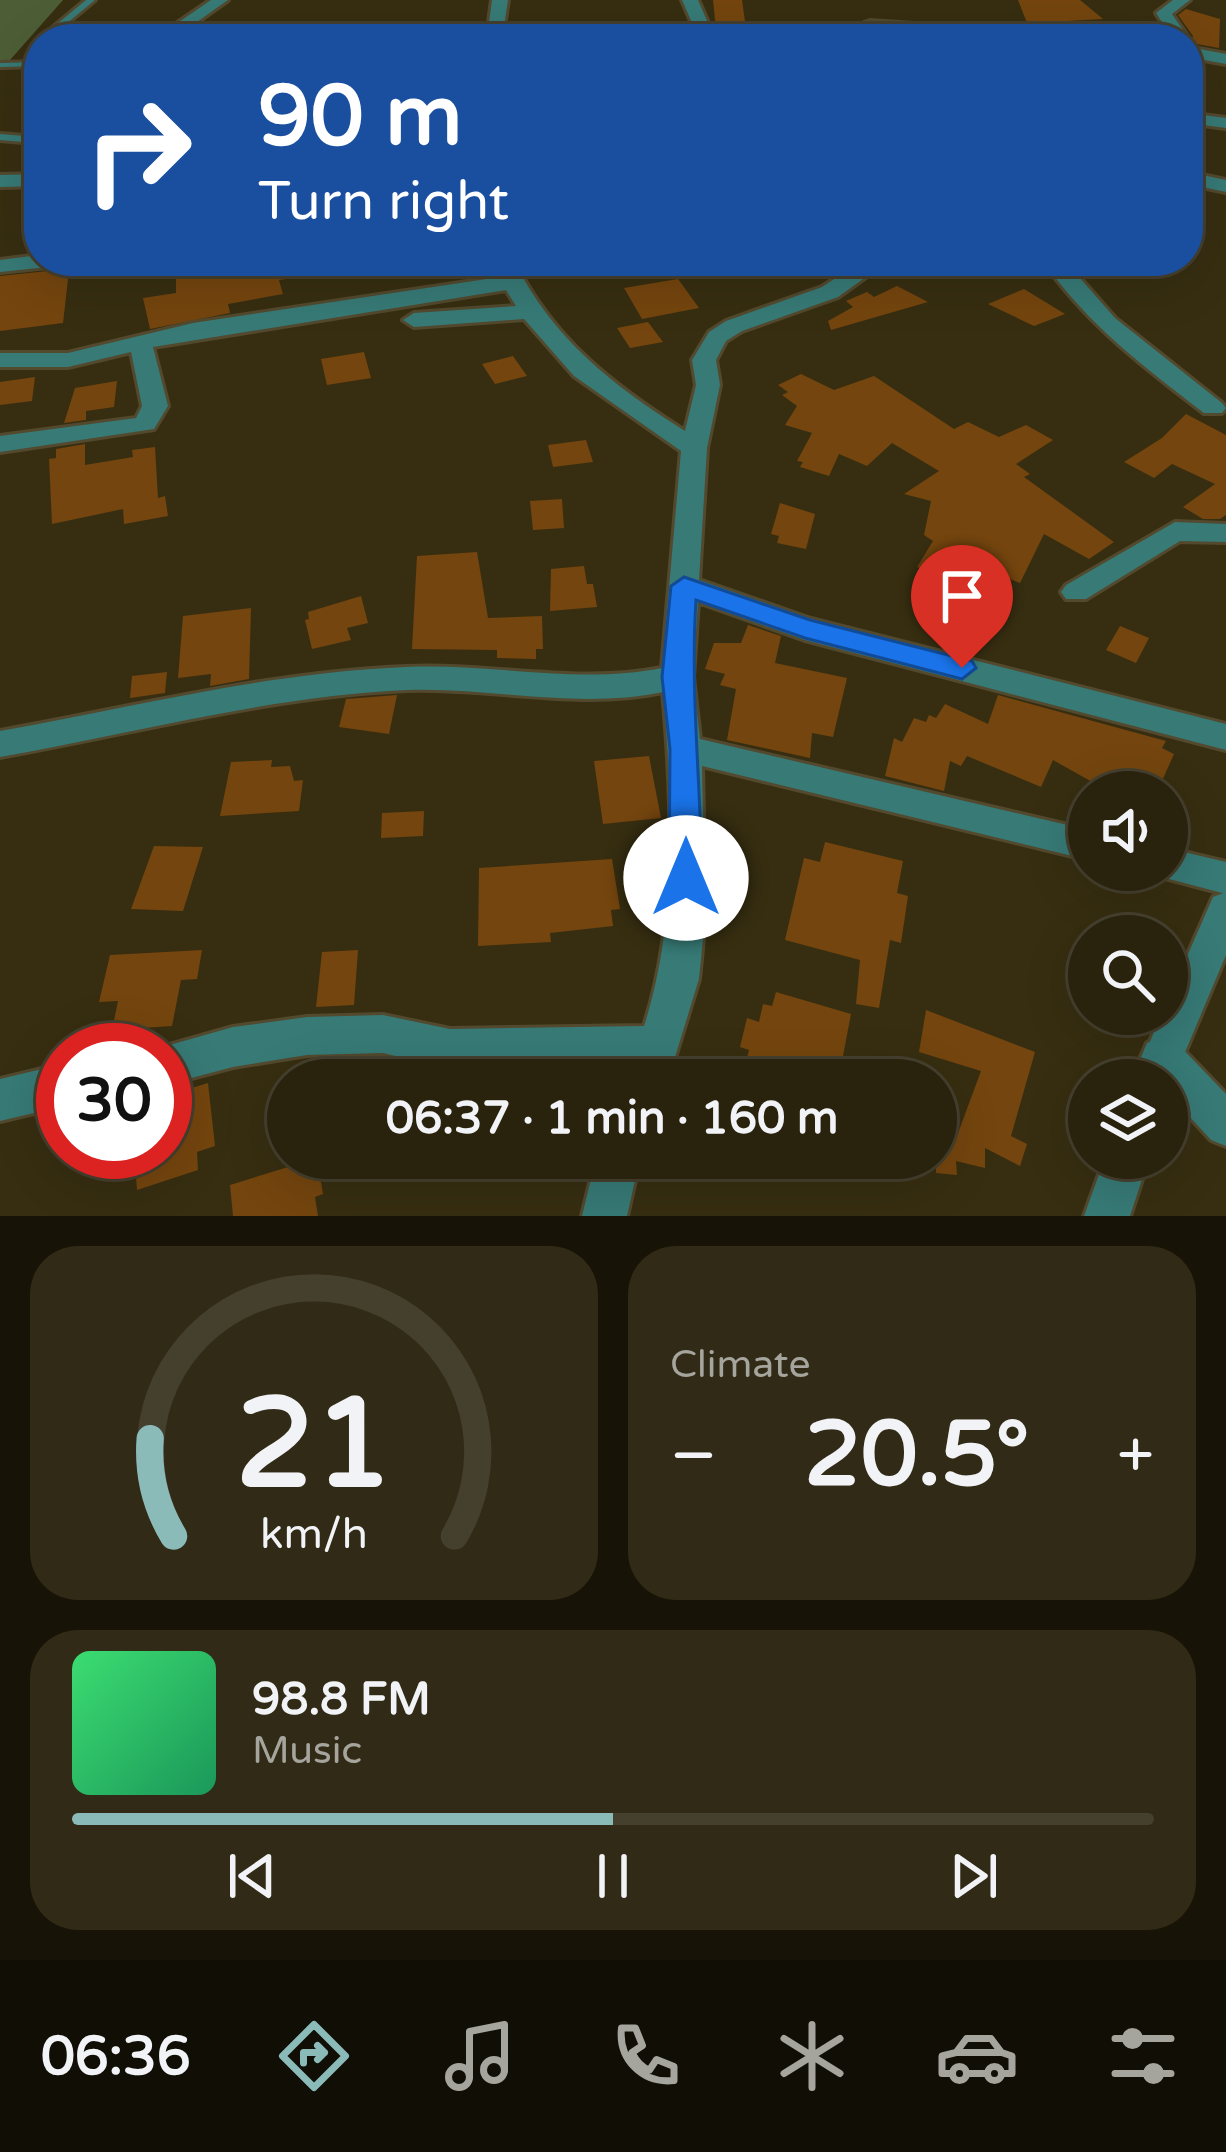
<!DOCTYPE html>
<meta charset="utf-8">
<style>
:root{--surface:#29220d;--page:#312a16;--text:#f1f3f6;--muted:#a5a49d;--line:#453f2e;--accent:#8bbbb9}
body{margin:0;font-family:"Varela Round",sans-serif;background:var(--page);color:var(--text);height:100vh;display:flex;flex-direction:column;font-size:45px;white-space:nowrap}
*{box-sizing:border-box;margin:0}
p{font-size:39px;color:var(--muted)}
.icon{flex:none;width:66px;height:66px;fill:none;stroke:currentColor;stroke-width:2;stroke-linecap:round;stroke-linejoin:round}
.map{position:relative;height:1216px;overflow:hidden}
.drawer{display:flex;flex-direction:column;gap:30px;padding:30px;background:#171307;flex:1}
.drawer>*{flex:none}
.hud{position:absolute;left:24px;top:24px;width:1179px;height:252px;border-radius:48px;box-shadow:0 12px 48px #0002,0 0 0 3px var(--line);background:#1a4fa0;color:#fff;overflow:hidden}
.fabs{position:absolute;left:1068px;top:771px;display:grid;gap:24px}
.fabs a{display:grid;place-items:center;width:120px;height:120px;border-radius:50%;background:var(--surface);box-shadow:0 12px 48px #0002,0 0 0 3px var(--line);font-size:60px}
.speed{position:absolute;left:36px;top:1023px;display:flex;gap:24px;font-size:60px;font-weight:700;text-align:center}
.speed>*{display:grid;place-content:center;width:156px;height:156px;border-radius:50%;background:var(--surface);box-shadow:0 12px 48px #0002,0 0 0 3px var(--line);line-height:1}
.speed .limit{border:18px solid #d22;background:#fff;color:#111}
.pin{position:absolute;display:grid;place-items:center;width:102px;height:102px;color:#fff;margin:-123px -51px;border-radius:50% 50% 50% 0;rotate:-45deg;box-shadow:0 0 12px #0007}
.pin .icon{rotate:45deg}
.me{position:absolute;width:132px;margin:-66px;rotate:0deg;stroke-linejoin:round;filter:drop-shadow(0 0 9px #0008)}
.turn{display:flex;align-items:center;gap:42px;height:252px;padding:0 36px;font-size:54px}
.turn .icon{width:156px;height:156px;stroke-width:2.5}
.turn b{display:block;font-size:84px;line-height:102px}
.big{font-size:90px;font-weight:700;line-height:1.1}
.drawer .card{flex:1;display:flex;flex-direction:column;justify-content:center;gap:18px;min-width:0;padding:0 42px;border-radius:48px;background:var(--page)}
.drawer .dial{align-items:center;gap:0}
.dial svg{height:312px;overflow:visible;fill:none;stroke:var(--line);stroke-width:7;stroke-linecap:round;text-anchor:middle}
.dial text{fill:var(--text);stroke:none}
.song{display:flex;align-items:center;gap:36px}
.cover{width:144px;height:144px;border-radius:18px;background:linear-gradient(135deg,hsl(140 70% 55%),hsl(150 70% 35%))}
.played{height:12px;border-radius:6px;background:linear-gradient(90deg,var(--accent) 50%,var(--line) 50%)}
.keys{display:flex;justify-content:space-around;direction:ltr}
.heat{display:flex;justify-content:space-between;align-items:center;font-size:66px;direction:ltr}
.drawer .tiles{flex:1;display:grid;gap:30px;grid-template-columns:1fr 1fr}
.card:last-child{grid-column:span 2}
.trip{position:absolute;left:267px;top:1059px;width:690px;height:120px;border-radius:60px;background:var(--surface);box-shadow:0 12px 48px #0002,0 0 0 3px var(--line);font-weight:700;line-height:120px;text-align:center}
.menu{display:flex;height:192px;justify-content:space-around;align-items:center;background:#100e05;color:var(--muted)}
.menu .icon{width:84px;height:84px}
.menu .current{color:var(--accent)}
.menu b{font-size:54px;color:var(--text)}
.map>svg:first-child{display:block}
</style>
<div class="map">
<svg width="1226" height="1216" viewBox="0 0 1226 1216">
<rect width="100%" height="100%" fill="#372e11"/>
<path fill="#4d5e36" d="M0,0H63L10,60L0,61Z"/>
<path fill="#74450e" d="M713,0H742L746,29H716Z
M1018,0H1080L1103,19L1067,21L1070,30L1029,28Z
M1186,9L1220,19L1219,48L1191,43L1193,36L1178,15Z
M193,261H321L322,274L279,280L283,294L228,304L230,313L150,329L143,298L176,293V266Z
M70,262L63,323L0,331V276L48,271Z
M678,279L699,308L642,319L624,288Z
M897,286L928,302L831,330L828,321L853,307L846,301L867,292L874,297Z
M1024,289L1065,314L1034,326L988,304Z
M648,322L663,342L630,348L617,328Z
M364,352L371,378L327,385L321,359Z
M513,356L527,376L495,384L482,364Z
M801,374L834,390L874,376L954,429L968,422L999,437L1026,425L1053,440L1016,464L1030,474L1024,477L1114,542L1089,559L1044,534L1020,583L997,574L981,614L970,610L966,619L956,615L953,622L924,612L929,593L921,591L931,572L917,567L933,541L924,535L931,501L904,494L939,471L892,443L867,466L839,454L829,476L800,467L803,462L797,461L812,433L785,425L797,406L782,395L788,392L778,385Z
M35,377L32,401L0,405V382Z
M117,381L114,407L86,411V420L64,423L75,388Z
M1186,414L1226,435V515L1220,519H1203L1183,507L1215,484L1172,464L1154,478L1124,462L1162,438Z
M586,440L593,462L553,467L548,445Z
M85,444V465L133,457L132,450L155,447L158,498L165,496L168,516L124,524L123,509L52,524L49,459L56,458V449Z
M562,499L564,528L533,530L530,501Z
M780,503L815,514L806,549L777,543L779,536L771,534Z
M477,552L488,618L542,616L543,649H536V659L497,658V650L412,649L417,556Z
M584,566L587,584H593L597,607L550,611L551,569Z
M361,596L368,623L347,628L351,640L312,649L305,620L309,619L308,612Z
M251,608L249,679L210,686L211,674L178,678L183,616Z
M748,625L781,636L775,663L847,678L833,737L812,733L810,758L727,740L736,689L720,685L725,674L705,669L714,643H741Z
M1120,626L1149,638L1136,663L1106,650Z
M167,672L165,693L130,698L132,676Z
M397,695L389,734L339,727L346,699Z
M998,695L1166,741L1162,748L1174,754L1157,792H1110L1053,760L1041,787L967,756L961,766L950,761L944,791L885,776L894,738L902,742L914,718L926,722L929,715L936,718L945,704L988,724Z
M649,756L661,818L603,824L594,761Z
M272,760L271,767L290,766L294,781L303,780L299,811L220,816L231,762Z
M424,811L423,836L381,838L382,813Z
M825,842L903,861L897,893L908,896L901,943L890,940L879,1008L856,1004L860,960L785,940L804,858L820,862Z
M154,846L203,847L183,911L131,909Z
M612,859L620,909L611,910L613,926L550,933L551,942L478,946L479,868Z
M202,950L197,979L181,980L172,1026L112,1030L118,1001L99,1002L110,955Z
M358,950L354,1005L316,1007L322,952Z
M776,992L851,1014L843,1056L854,1059L850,1080H742L749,1050L740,1047L747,1018L759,1022L763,1004L772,1006Z
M926,1010L1035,1052L1011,1136L1027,1144L1020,1166L985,1148V1168L956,1161L957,1175L936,1173V1106H951L954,1144L981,1071L919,1052Z
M355,1058H383L412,1065L408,1080H349Z
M208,1083L215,1146L197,1152L198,1170L137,1190L134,1152H165L166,1096Z
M317,1158L323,1194L315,1197L318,1216H233L230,1185Z"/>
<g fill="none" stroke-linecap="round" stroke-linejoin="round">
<g stroke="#52492e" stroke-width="6">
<path id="service" d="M86,0H95L48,39H39Z
M39,62V66L0,67V63Z
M0,134L25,136L39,144V151L23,142L0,140Z"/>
</g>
<g stroke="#52492e" stroke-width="6">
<path id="minor" d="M211,0H228L173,39H154Z
M492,0H508L502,39H414L422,34L488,30Z
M682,0H698L715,39H699Z
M1173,0H1190L1172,14L1189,39L1188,40L1173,39L1156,13Z
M870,21L1056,34L1064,39H988L864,29V23Z
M1188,47L1226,54V64L1188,57Z
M1188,113L1226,118V128L1188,123Z
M1188,172L1226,180V192L1188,184Z
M39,174V186L0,187V175Z
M39,255V261H59L48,267L0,272V260Z
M492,261H514C553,339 612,385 685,431L696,385L692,360L709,332L726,321L822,287L862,261H888L838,297L742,331L726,341L716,360L720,385L707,448L699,580L811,619L1226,724V750L805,640L698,602L693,677L700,739L1089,830V860L702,766L705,919L699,979L668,1080H626L631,1066L450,1069L383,1053L307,1055L233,1067L165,1085V1050H152L233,1027L307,1017L383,1015L450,1029L644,1026C678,921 673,801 663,692C577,710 493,687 407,690C271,696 134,733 0,757V731C134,707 271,672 406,667C492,663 577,685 662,668L681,451L574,376L524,319L414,327L403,320L414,313L516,306L506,290L153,347L168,406L154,429L0,452V436L136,418L142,406L131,352L68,367H0V353H68L193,323L500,277Z
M1043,261H1065L1115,318L1222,403L1226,408L1222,413H1204C1144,367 1087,324 1043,261Z
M1175,522L1226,524V542L1180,541L1086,599H1066L1061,592L1066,585Z
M1167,848L1226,862V894L1154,875L1152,870H1167Z
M1162,1037L1177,1043L1226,1094V1146L1211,1140L1167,1092V1080H1156L1141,1057L1147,1043Z
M63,1064V1106L0,1121V1079Z
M596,1158H640L627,1216H582Z"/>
</g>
<g stroke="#52492e" stroke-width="6">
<path id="tertiary" d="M1226,892V955L1167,1095V1080H1133L1162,1014H1167V1002L1213,897Z
M1105,1158H1149L1130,1216H1084Z"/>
</g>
<use href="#service" fill="#377a76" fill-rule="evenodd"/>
<use href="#minor" fill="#377a76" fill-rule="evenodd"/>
<use href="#tertiary" fill="#377a76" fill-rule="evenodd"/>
</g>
<path fill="#1a73e8" stroke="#114b97" stroke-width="3" d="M684,577L810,620L972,661L976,668L962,679L805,638L696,600C690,693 701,785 702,878L698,888L686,892L674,888L669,878L670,749L662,677L671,586Z"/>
</svg>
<div class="fabs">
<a><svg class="icon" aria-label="sound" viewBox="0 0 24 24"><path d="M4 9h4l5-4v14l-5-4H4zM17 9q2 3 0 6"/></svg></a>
<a><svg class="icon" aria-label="search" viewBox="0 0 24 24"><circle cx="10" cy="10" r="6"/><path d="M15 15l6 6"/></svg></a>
<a><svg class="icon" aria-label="layers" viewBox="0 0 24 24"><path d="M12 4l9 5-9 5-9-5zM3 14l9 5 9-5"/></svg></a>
</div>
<div class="speed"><div class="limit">30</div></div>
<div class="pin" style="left:962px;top:668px;background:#d93025"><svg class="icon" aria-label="arrive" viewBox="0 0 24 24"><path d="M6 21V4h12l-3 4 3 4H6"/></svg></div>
<svg class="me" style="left:686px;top:878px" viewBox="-20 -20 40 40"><circle r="19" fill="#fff"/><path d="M0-13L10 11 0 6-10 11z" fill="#1a73e8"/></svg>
<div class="trip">06:37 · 1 min · 160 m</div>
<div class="hud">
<div class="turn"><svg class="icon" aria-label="right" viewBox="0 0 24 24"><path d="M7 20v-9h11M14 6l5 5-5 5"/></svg><div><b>90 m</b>Turn right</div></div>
</div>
</div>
<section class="drawer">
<div class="tiles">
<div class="card dial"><svg viewBox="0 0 100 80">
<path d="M14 69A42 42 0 1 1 86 69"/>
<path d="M14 69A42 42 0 0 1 8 44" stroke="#8bbbb9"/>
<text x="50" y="56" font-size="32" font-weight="700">21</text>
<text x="50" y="72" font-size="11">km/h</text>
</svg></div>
<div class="card"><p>Climate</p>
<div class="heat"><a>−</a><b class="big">20.5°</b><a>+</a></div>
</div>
<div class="card">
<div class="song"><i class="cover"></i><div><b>98.8 FM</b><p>Music</p></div></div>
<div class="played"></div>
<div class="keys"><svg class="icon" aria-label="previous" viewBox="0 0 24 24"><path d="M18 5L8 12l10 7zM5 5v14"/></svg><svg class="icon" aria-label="pause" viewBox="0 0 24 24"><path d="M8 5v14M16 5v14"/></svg><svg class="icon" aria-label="next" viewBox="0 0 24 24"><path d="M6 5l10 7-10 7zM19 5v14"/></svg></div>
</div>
</div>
</section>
<nav class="menu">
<b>06:36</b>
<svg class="icon current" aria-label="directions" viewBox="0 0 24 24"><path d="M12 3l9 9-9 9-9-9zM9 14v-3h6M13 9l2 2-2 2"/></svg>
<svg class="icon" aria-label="music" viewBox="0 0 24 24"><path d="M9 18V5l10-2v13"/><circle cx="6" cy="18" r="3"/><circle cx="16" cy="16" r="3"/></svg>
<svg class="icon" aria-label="phone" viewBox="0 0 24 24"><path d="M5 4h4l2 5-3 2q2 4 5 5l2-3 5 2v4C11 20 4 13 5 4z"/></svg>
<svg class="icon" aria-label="climate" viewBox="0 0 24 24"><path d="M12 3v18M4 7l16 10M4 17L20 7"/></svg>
<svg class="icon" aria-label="car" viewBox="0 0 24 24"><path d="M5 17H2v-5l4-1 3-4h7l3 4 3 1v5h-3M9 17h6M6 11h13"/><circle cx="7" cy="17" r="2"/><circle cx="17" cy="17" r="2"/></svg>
<svg class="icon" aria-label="filters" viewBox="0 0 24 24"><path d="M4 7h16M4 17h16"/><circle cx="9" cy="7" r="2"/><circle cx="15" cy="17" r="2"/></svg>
</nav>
